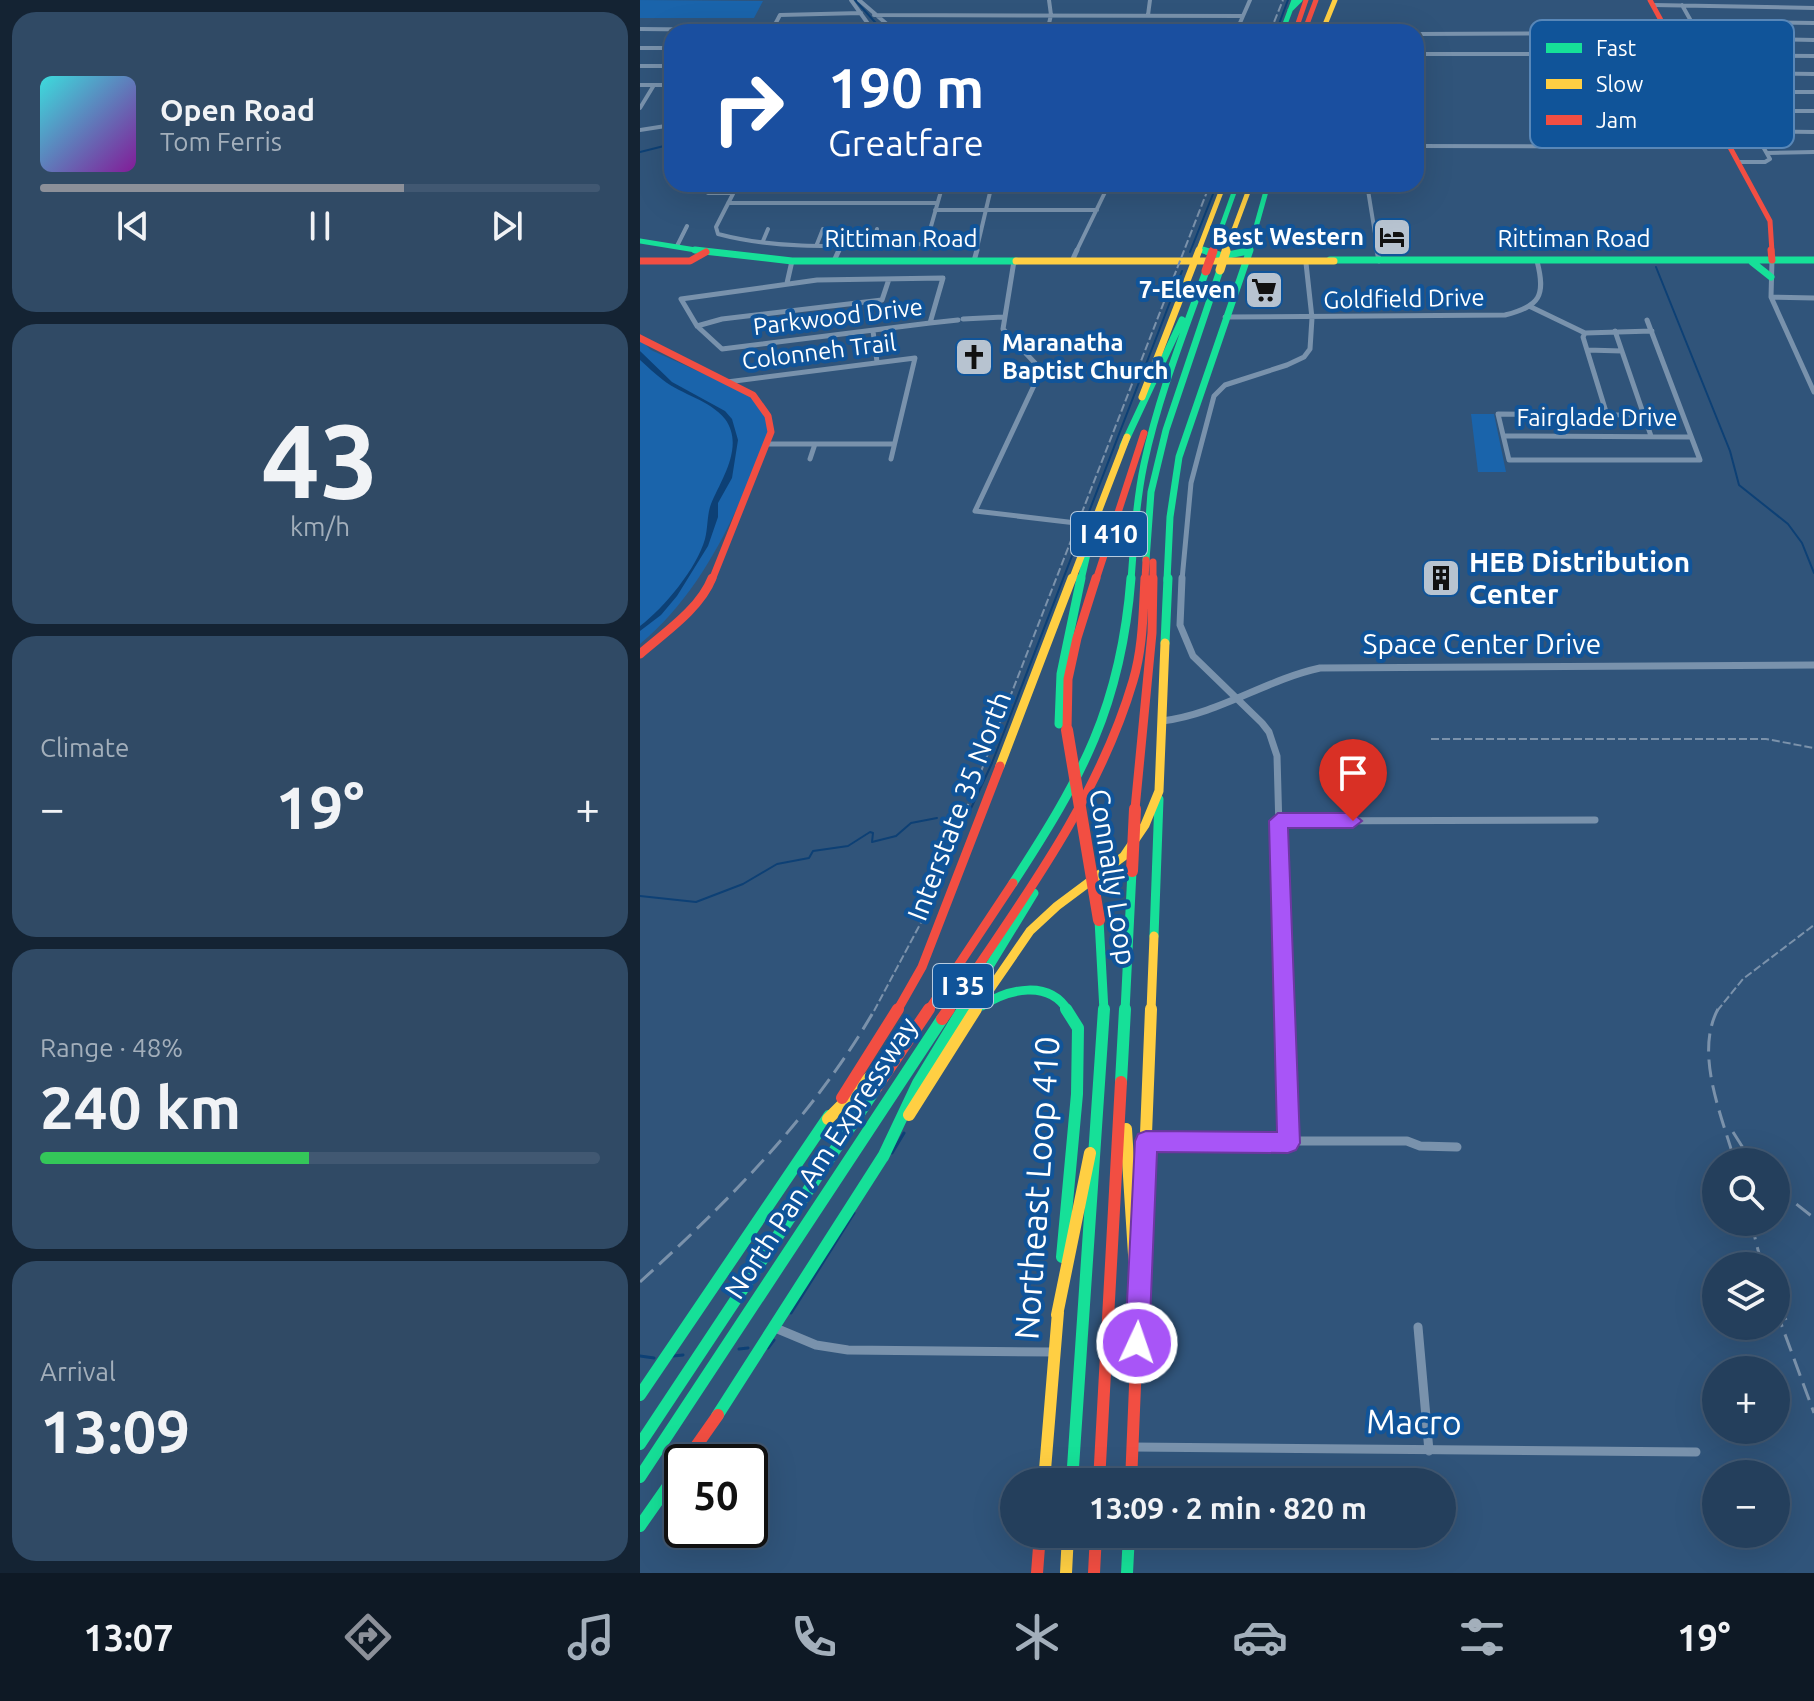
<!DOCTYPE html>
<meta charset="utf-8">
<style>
:root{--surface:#243f5c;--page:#304a65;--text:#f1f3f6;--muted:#a3afbb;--line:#415872;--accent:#8c9099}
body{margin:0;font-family:Ubuntu,sans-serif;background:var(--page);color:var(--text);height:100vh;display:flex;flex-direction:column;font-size:30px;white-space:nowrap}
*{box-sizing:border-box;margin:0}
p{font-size:26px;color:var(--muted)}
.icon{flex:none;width:44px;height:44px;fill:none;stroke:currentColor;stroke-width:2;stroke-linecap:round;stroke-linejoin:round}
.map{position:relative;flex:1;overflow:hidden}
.drawer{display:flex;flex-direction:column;gap:12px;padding:12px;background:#142333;width:640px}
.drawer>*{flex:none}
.guide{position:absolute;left:24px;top:24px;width:760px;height:168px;border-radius:24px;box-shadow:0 8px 32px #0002,0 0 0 2px var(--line);background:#1a4fa0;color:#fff;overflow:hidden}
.tools{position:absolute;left:1062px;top:1148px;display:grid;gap:16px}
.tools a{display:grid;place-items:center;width:88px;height:88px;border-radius:50%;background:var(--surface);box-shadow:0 8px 32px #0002,0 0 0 2px var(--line);font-size:40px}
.speed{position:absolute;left:24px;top:1444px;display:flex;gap:16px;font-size:40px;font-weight:700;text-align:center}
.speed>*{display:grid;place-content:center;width:104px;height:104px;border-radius:50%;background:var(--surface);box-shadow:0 8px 32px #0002,0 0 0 2px var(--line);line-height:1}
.speed .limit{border:4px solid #111;border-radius:12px;background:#fff;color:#111}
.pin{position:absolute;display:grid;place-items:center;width:68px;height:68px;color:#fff;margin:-82px -34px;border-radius:50% 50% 50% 0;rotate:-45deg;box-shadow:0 0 8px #0007}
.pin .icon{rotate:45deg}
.me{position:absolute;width:88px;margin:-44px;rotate:3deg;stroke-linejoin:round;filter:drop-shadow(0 0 6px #0008)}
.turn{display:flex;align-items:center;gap:28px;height:168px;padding:0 32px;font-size:36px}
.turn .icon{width:104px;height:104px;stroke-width:2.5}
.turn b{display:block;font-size:56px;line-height:68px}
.big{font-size:60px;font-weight:700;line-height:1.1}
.drawer .card{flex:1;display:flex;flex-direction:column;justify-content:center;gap:12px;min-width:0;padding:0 28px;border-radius:24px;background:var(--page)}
.drawer .dial{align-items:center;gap:0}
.dial b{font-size:104px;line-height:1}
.song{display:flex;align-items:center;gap:24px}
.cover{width:96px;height:96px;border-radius:12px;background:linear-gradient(135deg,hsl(180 70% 55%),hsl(290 70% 35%))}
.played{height:8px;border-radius:4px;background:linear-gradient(90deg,var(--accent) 65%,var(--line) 65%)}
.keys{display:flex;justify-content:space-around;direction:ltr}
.heat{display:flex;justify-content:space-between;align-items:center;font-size:44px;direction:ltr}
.charge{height:12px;border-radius:6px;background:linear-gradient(90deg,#34c759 48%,var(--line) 0)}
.trip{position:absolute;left:360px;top:1468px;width:456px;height:80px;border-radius:40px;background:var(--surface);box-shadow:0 8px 32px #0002,0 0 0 2px var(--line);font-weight:700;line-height:80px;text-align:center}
.menu{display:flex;height:128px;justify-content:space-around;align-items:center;background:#0e1925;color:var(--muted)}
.menu .icon{width:56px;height:56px}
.menu .current{color:var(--accent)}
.menu b{font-size:36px;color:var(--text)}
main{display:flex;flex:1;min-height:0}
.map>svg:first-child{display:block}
</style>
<main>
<section class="drawer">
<div class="card">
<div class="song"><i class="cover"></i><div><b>Open Road</b><p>Tom Ferris</p></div></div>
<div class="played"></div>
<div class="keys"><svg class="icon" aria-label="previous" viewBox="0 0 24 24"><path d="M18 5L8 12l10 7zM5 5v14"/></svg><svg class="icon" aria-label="pause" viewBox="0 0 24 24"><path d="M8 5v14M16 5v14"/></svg><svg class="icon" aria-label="next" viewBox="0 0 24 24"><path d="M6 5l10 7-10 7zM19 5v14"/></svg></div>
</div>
<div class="card dial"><b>43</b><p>km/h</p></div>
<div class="card"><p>Climate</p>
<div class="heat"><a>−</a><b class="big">19°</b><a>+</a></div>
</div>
<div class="card"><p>Range · 48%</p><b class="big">240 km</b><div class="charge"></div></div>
<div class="card"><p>Arrival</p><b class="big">13:09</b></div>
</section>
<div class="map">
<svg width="1174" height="1573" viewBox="0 0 1174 1573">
<rect width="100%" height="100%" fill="#30547a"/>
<path fill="#1a64ab" d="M0,0L123,1L114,18H0Z
M0,339L11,350L115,397L131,426C100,506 67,588 0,644Z
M831,414H854L866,472H838Z"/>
<path fill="#0d4075" d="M0,351L32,382L85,411L92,419L98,440L92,478L78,503V517L68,546L37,596L21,615L0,631V626C24,608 57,568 65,539C68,528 67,514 71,504C81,480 105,446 85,419C70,400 42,395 23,380C15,374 8,367 0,360Z"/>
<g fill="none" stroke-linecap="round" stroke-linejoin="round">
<path stroke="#0d4075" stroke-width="2" d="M215,0L244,32
M636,32L648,0
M0,152L32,144
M550,252L577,184
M1016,267L1090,451L1099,485L1148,524L1162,543L1174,573
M327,817L352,763L542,271
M0,896L56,902L103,884L137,864L169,858L173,851L208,846L230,832L233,833L232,842L256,836L271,823L297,818"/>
<path stroke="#0d4075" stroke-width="3" d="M252,1153L264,1133
M151,1313L214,1213
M128,1348L134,1340
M99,1349L108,1348
M0,1356L14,1358
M33,1356L43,1355"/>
<path stroke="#7992ac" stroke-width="4" d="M211,0L234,32
M219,0L256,32
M1013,5L1174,8
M1042,5L1051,21L1174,23
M234,15L603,16
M508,15L510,0
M0,29L204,31L230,27
M131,32L140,15L221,13
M257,32H596
M407,32L411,15L409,0
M596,32L610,0
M776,34L1029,33
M0,48H32
M776,54H1040
M1070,55L1174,56
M0,66H32
M1081,73L1174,74
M0,85H32
M1091,92H1174
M0,108L14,85
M1102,111H1174
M0,130L32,125
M1114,131L1174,132
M776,146L1089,147
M1127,153L1174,152
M1098,162H1125L1130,159L1061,38L1174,40
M98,184L76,227L78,234C146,252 217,245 286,244L303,184
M727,184L738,252
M68,193H93
M88,203H297
M295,210H457
M123,241L128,229
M177,244L183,229
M233,244L237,229
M37,246L47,226
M198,252L204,244
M336,252L352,184
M436,252L469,184"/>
<path stroke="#7992ac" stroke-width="5" d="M737,250L739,261
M1132,260L1131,297L1174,392
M194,261L199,250
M334,261L337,250
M374,261L363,329L395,363L398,377L335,511L453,525
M432,261L437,250
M303,278L290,323L82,349L57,326L41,299L177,280Z
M147,283L152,261
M1131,297L1174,298
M889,306L945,333
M585,317L865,315C900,306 906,296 897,261
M323,319L363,317
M290,323L318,320
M57,326L82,319L242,300L249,279
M233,331L237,362
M975,331L1011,436
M945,333L943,337L967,415
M945,333L1012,331
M947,350L982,351
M87,382L275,358L251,459
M1004,415L858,414L869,460H1060L1007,320
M864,436L1051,437
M128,444H254
M170,459L175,444
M542,580L551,483L574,396L585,385L647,365L664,357L670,349L672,318L666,263"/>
<path stroke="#7992ac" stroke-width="7" d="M542,578L540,625L553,656L622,723L629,732L637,756L644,1011
M522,721C579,714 625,680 680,668L1173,665
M638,821L955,820"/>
<path stroke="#7992ac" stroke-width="9" d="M644,1009L648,1143
M506,1141H767L780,1146L817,1147
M133,1327L176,1345L208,1350L414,1352
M778,1327L789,1451
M492,1447L1056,1452"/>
<path stroke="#16e098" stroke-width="5" d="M650,10L660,0
M642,32L654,0
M0,241L68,252
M560,248L566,252
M573,251L597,184
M609,252L628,184"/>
<path stroke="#16e098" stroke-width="7" d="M55,250L152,261H376
M563,250L583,256L608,251
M690,260H1174
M1112,262L1131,277
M483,446L542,320
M506,560L511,492L526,430L580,270
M441,580L453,528
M491,580C494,542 496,502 504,464C518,398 543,335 566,271
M527,580L530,517L539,457L610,250"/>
<path stroke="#16e098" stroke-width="9" d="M525,643L528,578
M419,724L421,674L441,578
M373,883C442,777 481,707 491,578
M459,920L464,1011
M514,936L519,799
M342,1006C368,989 409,979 428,1011
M322,1011L394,893
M485,1011L492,871"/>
<path stroke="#16e098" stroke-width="12" d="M481,1082L485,1009
M243,1157L278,1083L323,1009
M422,1257L437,1094L438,1028L426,1009
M0,1395L189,1116
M77,1416L244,1155
M0,1444L236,1088
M0,1477L302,1019
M432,1482L464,1009
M0,1526L42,1466
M487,1573L489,1534"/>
<path stroke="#ffcf43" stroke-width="5" d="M682,32L695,0
M586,251L611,184
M558,252L584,184"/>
<path stroke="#ffcf43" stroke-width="7" d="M376,261H694
M502,397L559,250
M432,580L487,437"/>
<path stroke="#ffcf43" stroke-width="9" d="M360,766L432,578
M335,1011L390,931L417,906L484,856L505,825L519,791L525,643
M511,1011L514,936"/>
<path stroke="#ffcf43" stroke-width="12" d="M269,1115L336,1009
M188,1119L257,1050
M486,1129L498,1317
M501,1259L511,1009
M417,1315L450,1153
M404,1482L418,1312
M426,1573L428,1534"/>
<path stroke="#f24e42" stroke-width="5" d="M1010,0L1130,221L1132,252
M655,32L666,0
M664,32L676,0"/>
<path stroke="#f24e42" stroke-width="7" d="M1131,250L1132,260
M0,261H50L66,252
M0,338L113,395L128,416L131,432L72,580
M456,580L504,433
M505,580L506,560
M513,580V562"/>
<path stroke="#f24e42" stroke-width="9" d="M0,654C24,633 60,609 72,578
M427,730L428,679L437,638L456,578
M495,809L512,633L513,578
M257,1011L282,967L360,766
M288,1011L373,883
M308,1011C377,907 457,803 493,681C503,648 503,613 505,578"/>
<path stroke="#f24e42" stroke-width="12" d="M302,1019L309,1009
M236,1088L289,1009
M202,1098L258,1009
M45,1462L78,1415
M459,1482L481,1082
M491,1482L498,1314
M397,1573L400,1534
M454,1573L456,1534"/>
<path stroke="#7b92ab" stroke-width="2" stroke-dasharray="8 3" stroke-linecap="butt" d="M630,32L643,0
M791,739H1126L1174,748
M234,1011L285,915L570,184
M1077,1011L1103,979L1174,925"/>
<path stroke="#7b92ab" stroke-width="3" stroke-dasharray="18 8" stroke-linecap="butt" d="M1078,1009C1054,1054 1082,1116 1095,1162
M1093,1132L1112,1162
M1136,1188L1174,1218
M1111,1222L1122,1266
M0,1282C89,1201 175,1114 235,1009
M1136,1294L1146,1320
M1136,1310L1174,1413"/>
<path stroke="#ffcf43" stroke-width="9" d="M580,270L586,251"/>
<path stroke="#f24e42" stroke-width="9" d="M566,271L573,251"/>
<path stroke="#f24e42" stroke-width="12" d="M427,730L459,920
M492,871L495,809"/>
</g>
<path fill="#a855f7" stroke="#6d37a1" stroke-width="2" d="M638,813H713L722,821L713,828H648L660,1143L656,1150L648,1153L517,1152L509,1343L505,1352L497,1355L488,1352L485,1343L495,1141L498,1134L506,1131L637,1132L629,821Z"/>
<defs>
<g id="hotel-square" transform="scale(2)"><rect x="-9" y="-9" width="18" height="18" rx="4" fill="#b7c3d0" stroke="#105499"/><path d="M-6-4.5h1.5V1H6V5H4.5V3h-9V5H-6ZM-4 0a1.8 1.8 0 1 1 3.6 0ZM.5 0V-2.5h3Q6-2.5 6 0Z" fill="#111"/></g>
<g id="supermarket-square" transform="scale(2)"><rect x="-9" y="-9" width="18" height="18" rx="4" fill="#b7c3d0" stroke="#105499"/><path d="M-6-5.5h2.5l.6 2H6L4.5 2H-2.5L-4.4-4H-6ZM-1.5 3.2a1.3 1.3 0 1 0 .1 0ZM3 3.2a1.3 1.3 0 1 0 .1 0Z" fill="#111"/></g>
<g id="church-square" transform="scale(2)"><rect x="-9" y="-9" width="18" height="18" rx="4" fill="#b7c3d0" stroke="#105499"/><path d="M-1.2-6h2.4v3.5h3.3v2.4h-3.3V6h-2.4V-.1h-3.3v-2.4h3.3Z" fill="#111"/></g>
<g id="building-square" transform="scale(2)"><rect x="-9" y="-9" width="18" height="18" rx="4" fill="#b7c3d0" stroke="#105499"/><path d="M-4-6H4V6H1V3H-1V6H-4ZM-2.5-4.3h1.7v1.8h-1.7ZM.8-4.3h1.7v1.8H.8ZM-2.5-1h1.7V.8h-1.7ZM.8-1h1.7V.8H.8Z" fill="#111"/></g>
</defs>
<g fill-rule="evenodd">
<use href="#hotel-square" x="752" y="237"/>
<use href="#supermarket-square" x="624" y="290"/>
<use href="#church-square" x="334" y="357"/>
<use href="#building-square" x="801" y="578"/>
</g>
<g text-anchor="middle" stroke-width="8" stroke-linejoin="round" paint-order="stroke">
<g font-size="24" font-weight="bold" fill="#fff" stroke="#105499" text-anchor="end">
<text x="724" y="245">Best Western</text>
<text x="596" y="298">7-Eleven</text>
<text x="362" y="351" text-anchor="start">Maranatha<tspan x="362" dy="28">Baptist Church</tspan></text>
</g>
<g font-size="24" fill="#fff" stroke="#105499">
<text x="261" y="247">Rittiman Road</text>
<text x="934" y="247">Rittiman Road</text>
<text transform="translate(764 299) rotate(-1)" y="8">Goldfield Drive</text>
<text transform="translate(198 317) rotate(-7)" y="8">Parkwood Drive</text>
<text transform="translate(179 352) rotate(-7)" y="8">Colonneh Trail</text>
<text x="957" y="426">Fairglade Drive</text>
</g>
<g fill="#105499" stroke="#b7cce0" stroke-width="2">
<rect x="431" y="512" width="76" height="44" rx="6"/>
<rect x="293" y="964" width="60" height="44" rx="6"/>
</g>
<g font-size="26" font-weight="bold" fill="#fff">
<text x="469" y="543">I 410</text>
<text x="323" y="995">I 35</text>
</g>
<g font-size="28" font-weight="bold" fill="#fff" stroke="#105499" text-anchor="start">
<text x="829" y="572">HEB Distribution<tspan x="829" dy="32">Center</tspan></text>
</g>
<g font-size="28" fill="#fff" stroke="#105499">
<text x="842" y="654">Space Center Drive</text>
<text transform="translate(319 806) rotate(-69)" y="10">Interstate 35 North</text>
<text transform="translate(473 877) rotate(81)" y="10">Connally Loop</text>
<text transform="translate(181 1158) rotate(-57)" y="10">North Pan Am Expressway</text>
</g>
<g font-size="34" fill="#fff" stroke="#105499">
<text transform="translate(397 1188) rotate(-86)" y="12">Northeast Loop 410</text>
<text transform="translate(774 1422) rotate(1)" y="12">Macro</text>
</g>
</g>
<rect x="890" y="20" width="264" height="128" rx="12" fill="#105499" stroke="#5887b8" stroke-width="2"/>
<rect x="906" y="43" width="36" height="10" fill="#16e098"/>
<rect x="906" y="79" width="36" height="10" fill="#ffcf43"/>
<rect x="906" y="115" width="36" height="10" fill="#f24e42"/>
<g font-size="22" fill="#fff">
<text x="956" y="56">Fast</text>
<text x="956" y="92">Slow</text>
<text x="956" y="128">Jam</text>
</g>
</svg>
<div class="tools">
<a><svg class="icon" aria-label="search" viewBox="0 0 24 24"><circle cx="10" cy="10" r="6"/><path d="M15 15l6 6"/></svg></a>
<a><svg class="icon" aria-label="layers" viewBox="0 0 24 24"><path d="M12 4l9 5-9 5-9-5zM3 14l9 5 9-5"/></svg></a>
<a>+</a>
<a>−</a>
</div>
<div class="speed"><div class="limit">50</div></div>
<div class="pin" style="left:713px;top:821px;background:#d93025"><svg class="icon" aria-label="arrive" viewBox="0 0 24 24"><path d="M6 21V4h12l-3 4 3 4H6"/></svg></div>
<svg class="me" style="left:497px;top:1343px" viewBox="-20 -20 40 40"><circle r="17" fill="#a855f7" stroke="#fff" stroke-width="3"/><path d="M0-11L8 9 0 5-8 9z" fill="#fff"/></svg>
<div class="trip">13:09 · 2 min · 820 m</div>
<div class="guide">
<div class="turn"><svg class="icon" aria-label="right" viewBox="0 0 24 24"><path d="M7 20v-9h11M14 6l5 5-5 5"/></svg><div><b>190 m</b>Greatfare</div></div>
</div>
</div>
</main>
<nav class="menu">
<b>13:07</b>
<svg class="icon current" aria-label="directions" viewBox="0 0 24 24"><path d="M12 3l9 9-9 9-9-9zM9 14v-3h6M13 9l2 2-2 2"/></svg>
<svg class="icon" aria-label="music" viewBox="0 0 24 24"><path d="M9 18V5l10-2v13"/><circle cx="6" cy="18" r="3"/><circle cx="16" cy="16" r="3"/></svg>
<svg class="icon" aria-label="phone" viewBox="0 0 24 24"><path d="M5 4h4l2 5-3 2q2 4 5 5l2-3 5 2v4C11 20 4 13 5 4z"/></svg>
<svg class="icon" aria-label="climate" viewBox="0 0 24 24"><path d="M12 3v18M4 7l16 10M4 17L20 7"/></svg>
<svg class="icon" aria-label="car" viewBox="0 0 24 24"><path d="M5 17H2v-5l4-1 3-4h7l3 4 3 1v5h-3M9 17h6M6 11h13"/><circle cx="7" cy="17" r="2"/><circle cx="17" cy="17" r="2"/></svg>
<svg class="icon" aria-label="filters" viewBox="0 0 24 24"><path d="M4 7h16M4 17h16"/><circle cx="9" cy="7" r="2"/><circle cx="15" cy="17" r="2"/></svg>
<b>19°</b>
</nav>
